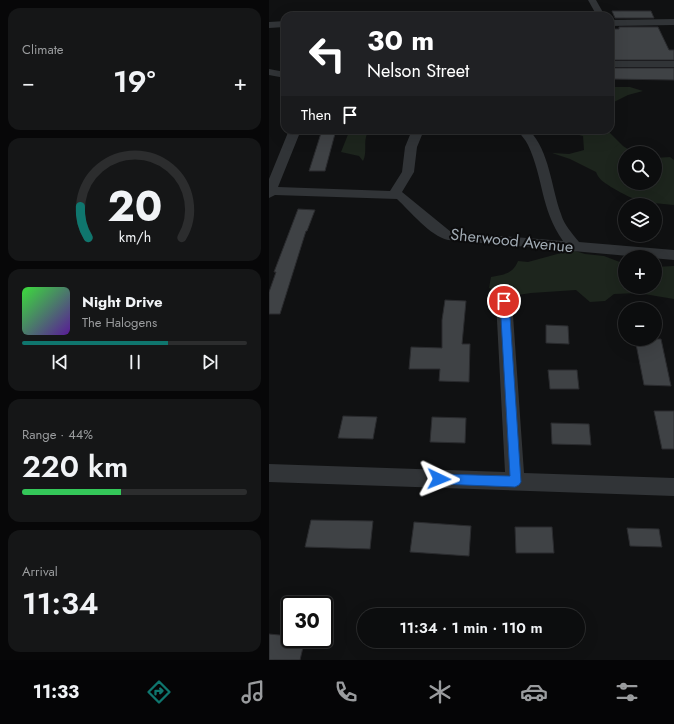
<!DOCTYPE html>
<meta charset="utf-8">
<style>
:root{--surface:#0c0d0e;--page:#151617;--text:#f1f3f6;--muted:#9a9c9e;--line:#2c2d2e;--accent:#0f766e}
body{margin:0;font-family:Jost,sans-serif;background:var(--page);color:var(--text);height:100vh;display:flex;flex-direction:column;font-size:15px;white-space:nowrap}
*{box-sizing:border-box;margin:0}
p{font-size:13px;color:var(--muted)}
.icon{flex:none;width:22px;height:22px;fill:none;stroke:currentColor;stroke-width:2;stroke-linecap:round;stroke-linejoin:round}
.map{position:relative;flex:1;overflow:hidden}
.details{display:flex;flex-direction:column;gap:8px;padding:8px;background:#070708;width:269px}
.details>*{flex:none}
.hud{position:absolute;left:12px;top:12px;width:333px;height:122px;border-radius:12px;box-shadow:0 4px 16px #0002,0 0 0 1px var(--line);background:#202124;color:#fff;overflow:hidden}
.fabs{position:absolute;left:349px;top:146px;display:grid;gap:8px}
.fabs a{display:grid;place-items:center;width:44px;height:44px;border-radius:50%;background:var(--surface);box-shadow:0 4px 16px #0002,0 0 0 1px var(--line);font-size:20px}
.speed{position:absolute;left:12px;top:596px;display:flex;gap:8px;font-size:20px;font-weight:700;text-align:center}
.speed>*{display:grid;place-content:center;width:52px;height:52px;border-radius:50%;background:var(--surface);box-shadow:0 4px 16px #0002,0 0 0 1px var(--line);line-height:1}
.speed .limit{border:2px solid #111;border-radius:6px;background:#fff;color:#111}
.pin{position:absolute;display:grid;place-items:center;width:34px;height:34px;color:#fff;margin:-17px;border:2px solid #fff;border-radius:50%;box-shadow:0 1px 4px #0007}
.me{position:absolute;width:44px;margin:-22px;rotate:92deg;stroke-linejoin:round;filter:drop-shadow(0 0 3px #0008)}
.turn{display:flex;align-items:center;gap:14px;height:84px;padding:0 20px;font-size:18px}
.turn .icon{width:52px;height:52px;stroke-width:2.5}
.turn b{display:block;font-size:28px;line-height:34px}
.then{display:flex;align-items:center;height:38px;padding:0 20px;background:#0003;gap:8px;font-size:15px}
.big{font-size:30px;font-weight:600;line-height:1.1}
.details .widget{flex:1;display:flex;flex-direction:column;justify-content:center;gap:6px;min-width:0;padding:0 14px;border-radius:12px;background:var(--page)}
.details .dial{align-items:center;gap:0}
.dial svg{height:104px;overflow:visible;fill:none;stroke:var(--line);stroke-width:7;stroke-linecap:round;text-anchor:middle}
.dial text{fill:var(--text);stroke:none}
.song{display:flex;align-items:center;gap:12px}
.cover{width:48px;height:48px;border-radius:6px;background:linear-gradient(135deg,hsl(120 70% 55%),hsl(270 70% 35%))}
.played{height:4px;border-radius:2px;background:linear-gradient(90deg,var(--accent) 65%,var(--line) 65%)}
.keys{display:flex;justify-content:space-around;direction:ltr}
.heat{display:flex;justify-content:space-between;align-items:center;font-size:22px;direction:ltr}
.charge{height:6px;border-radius:3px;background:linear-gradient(90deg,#34c759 44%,var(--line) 0)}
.trip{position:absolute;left:88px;top:608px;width:228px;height:40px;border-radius:20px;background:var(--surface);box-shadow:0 4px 16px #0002,0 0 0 1px var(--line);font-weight:600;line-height:40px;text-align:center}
.tab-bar{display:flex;height:64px;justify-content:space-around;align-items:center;background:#050506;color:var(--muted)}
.tab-bar .icon{width:28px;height:28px}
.tab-bar .on{color:var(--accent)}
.tab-bar b{font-size:18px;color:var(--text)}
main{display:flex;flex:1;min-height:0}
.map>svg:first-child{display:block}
</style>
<main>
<section class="details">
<div class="widget"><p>Climate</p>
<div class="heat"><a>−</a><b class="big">19°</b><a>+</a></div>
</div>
<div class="widget dial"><svg viewBox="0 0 100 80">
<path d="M14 69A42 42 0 1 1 86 69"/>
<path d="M14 69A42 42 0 0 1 8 45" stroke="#0f766e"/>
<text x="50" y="56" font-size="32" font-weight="700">20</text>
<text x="50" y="72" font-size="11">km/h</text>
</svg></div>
<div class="widget">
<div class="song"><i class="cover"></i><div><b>Night Drive</b><p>The Halogens</p></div></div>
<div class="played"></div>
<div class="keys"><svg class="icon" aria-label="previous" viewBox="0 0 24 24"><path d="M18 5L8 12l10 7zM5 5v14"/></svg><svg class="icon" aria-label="pause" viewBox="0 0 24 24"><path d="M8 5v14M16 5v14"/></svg><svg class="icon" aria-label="next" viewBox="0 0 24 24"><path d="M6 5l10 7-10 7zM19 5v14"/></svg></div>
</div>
<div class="widget"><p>Range · 44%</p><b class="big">220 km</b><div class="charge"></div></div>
<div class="widget"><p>Arrival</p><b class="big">11:34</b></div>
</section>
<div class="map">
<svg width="405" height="660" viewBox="0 0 405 660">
<rect width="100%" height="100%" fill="#101112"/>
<path fill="#1d251d" d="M341,87H361L374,91L359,95L341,104Z
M90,130H100C93,141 99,151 94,161L90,156L72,152L80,132Z
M300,130H338L354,146L365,153H356V183H386V158L401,157L405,160V205C375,202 369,203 342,187C335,182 330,180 327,172L301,159L283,153L300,154L315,150L314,136L302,133Z
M303,250L316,254L335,256L356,264V287H386V267L405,266V299L369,293L345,294L336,301L321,302L307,290L262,293L242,296L220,288L222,277C234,275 244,274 249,261L259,262Z"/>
<path fill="#3f4245" stroke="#2a2b2e" d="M343,11H382L385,18H346Z
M350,27H389L400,50H405V60H341V29H350Z
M341,68H405V80L341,79Z
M53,130H67L56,171H40Z
M29,209L46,210L38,231H37L11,314H0V292L7,272H5Z
M176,300L197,301L193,344H201L200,382L170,381L171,369H140L142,347L173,348V320Z
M277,325L299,326L300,344L277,343Z
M366,339H392L402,386L375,385Z
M279,370H308L310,389H281Z
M385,411H405V449H393Z
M74,416L108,417L104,439L69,438Z
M163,417L197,418L196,443L161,442Z
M282,423L320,424L322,445L283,444Z
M42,520L104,521L101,549L36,547Z
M145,522L202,526L200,556L141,552Z
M246,527H283L285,553H247Z
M358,528L390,529L393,547L361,546Z
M0,634L21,636V639H36L31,660H0Z"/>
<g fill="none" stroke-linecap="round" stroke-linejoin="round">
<path fill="#313437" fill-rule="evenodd" d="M319,0H327L336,16H328Z
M405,19V25L341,26V20Z
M16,21V27L0,28V22Z
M341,61H405V67H341Z
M0,69L16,72V78L0,75Z
M20,130H32L9,187L121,191L133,172L136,147L143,130H155L148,147L145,172L133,192L182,232L294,241C271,208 275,179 259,145C256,139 252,135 248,130H260C281,152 282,187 292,214C295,225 303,233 310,242L405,250V260L179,240C161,236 141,211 128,199L6,195L0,198V179Z
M235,296L240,297L243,301L255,473L405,478V496L0,482V464L236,472L227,301L230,297Z"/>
</g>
<path fill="#1a73e8" stroke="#114b97" d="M235,298L240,301L252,482L250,485L246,487L170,484L166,482L164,479L166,475L170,474L241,476L231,301Z"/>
<g text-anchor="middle" stroke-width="4" stroke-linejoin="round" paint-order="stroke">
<g font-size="16" fill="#a1abb4" stroke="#0c0c0d">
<text transform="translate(243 240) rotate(6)" y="6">Sherwood Avenue</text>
</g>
</g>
</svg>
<div class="fabs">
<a><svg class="icon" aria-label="search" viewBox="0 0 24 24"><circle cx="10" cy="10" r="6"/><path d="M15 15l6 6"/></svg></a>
<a><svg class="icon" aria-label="layers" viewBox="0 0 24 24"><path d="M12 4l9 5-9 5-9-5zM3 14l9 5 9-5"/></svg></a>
<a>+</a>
<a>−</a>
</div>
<div class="speed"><div class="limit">30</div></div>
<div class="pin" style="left:235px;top:301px;background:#d93025"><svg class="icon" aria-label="arrive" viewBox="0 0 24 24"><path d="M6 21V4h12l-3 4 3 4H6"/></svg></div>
<svg class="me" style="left:170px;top:479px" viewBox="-20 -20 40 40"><path d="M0-17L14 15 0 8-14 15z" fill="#1a73e8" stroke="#fff" stroke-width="4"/></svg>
<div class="trip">11:34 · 1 min · 110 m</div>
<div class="hud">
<div class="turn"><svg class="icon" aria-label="left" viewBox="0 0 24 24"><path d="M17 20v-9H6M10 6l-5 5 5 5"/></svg><div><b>30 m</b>Nelson Street</div></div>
<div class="then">Then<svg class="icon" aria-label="arrive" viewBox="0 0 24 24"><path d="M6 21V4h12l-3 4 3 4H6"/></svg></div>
</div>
</div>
</main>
<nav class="tab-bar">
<b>11:33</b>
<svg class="icon on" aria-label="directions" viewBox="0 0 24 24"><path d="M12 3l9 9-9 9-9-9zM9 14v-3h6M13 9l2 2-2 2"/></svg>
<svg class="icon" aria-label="music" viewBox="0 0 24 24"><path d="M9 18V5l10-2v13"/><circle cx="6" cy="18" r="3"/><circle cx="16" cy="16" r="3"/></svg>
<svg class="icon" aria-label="phone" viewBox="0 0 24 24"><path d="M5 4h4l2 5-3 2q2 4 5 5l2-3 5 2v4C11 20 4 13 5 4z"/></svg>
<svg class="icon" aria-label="climate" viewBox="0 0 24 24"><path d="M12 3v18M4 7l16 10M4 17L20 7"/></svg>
<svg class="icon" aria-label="car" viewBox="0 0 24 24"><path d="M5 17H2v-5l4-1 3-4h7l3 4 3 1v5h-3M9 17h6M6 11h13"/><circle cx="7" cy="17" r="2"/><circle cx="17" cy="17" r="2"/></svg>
<svg class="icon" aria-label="filters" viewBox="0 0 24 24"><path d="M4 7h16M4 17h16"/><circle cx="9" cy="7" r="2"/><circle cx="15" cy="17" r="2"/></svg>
</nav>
